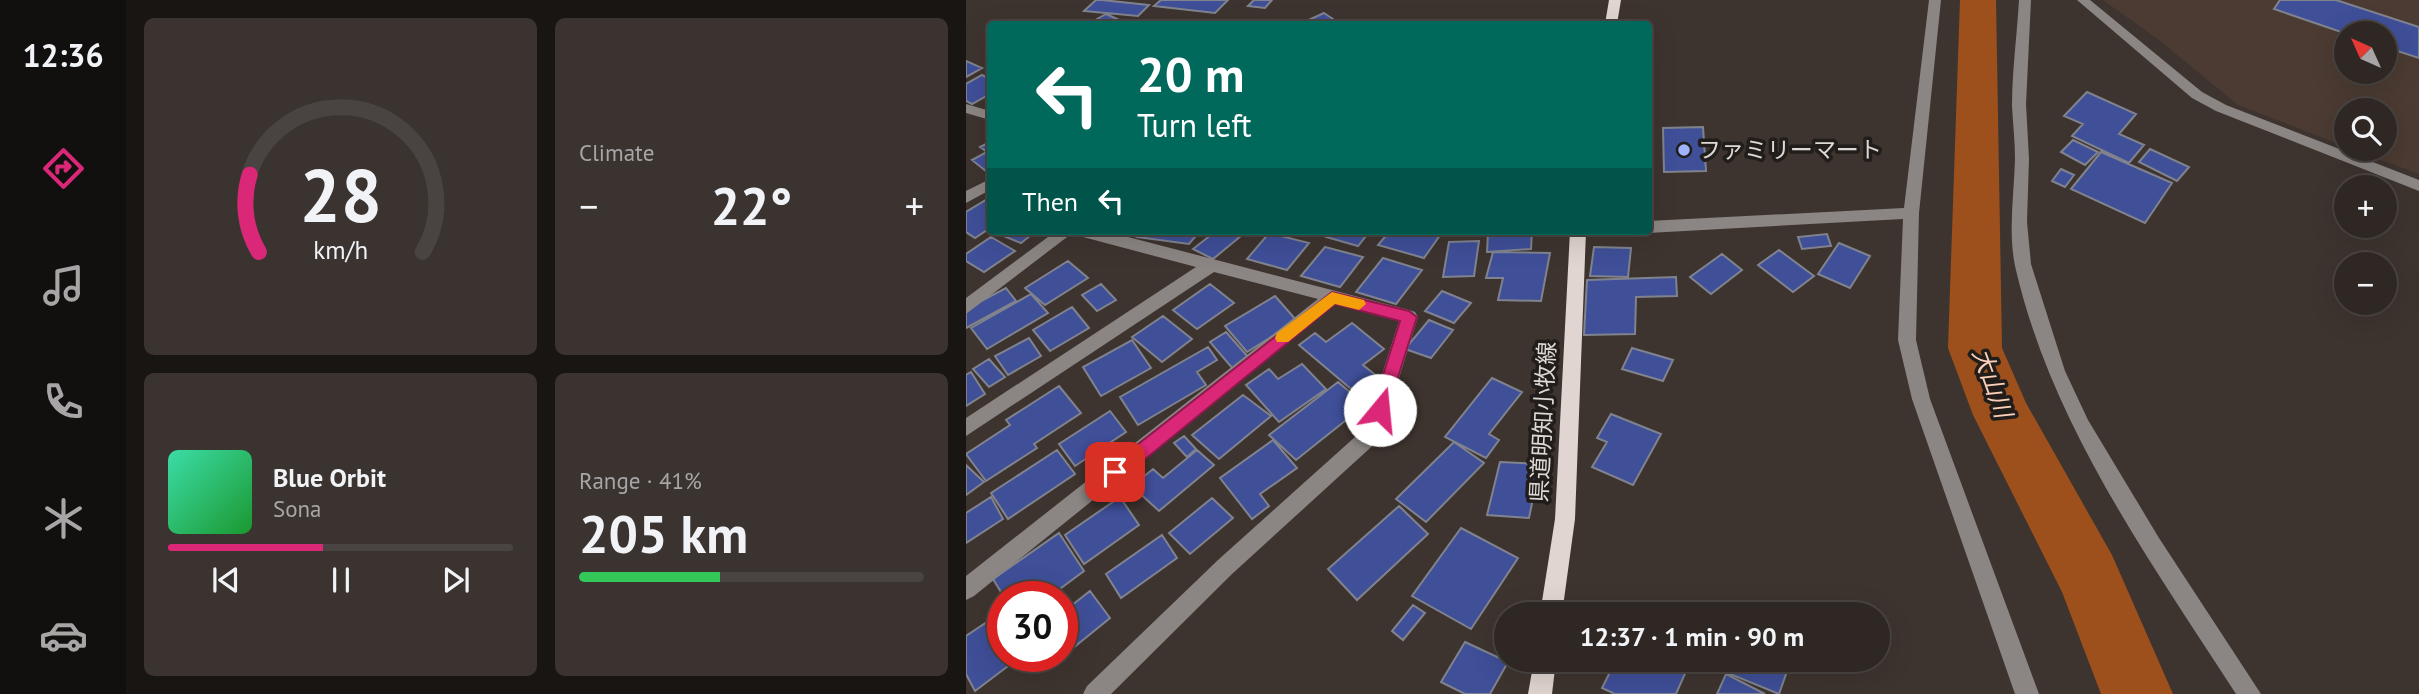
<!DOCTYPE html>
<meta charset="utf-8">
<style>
:root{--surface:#2e2723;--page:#3a3330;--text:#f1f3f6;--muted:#a7a5a6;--line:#494441;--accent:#db2777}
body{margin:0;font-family:"PT Sans","Noto Sans JP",sans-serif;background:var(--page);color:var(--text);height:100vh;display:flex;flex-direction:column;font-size:26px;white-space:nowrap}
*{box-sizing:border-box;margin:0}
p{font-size:23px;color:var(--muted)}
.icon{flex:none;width:38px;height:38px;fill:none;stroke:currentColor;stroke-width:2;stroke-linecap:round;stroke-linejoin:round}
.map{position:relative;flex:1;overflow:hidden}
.side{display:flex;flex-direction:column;gap:18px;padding:18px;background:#191513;width:840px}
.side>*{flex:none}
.guide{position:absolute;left:21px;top:21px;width:665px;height:214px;border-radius:7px;box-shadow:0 7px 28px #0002,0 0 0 2px var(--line);background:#00695c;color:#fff;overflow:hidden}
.needle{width:46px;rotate:315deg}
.fabs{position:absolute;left:1368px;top:21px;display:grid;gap:14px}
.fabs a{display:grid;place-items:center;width:63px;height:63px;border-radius:50%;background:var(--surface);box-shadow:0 7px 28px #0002,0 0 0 2px var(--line);font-size:35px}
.speed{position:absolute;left:21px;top:581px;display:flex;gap:14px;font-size:35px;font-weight:700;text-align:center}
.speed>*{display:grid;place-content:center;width:91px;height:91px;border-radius:50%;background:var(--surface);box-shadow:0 7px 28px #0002,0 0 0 2px var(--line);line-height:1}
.speed .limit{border:10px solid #d22;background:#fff;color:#111}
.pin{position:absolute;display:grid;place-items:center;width:60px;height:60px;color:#fff;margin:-30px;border-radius:14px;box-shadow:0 4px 10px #0006}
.me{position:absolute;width:77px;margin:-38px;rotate:17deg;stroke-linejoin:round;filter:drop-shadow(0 0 5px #0008)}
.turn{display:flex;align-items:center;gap:24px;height:147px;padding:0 35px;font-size:32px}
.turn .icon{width:91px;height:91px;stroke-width:2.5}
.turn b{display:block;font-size:49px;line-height:60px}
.then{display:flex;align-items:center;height:66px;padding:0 35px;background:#0003;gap:14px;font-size:26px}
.big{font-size:52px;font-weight:700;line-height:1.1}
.side .card{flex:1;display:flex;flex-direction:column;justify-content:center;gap:10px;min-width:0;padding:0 24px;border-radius:10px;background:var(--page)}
.side .dial{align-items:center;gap:0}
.dial svg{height:182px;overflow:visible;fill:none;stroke:var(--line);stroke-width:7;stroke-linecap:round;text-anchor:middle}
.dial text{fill:var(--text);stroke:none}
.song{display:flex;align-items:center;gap:21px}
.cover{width:84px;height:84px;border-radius:10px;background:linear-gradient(135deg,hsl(160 70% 55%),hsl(130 70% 35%))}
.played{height:7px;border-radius:4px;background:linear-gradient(90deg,var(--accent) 45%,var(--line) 45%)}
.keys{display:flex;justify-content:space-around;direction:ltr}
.heat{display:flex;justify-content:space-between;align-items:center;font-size:38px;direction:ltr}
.charge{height:10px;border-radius:5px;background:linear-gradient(90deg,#34c759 41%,var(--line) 0)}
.side .tiles{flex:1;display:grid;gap:18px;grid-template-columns:repeat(2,1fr)}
.trip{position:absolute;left:528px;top:602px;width:396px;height:70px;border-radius:35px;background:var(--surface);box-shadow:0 7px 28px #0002,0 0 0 2px var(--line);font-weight:700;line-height:70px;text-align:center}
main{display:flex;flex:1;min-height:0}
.menu{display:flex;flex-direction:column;width:126px;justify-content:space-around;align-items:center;background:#12100e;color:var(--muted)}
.menu .icon{width:49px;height:49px}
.menu .on{color:var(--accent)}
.menu b{font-size:32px;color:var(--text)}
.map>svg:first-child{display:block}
</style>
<main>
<nav class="menu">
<b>12:36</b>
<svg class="icon on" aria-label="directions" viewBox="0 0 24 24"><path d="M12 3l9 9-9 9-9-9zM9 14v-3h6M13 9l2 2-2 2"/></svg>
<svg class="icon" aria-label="music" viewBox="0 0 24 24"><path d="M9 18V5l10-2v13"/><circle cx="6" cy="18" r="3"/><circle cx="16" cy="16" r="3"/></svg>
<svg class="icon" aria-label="phone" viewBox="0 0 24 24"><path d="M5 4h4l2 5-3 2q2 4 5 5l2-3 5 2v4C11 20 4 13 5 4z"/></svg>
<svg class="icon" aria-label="climate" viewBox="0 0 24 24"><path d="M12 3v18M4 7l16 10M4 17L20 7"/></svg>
<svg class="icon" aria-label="car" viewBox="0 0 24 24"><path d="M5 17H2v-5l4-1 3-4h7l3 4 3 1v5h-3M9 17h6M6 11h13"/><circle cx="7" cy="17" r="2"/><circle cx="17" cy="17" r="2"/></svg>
</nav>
<section class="side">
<div class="tiles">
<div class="card dial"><svg viewBox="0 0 100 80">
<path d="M14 69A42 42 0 1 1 86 69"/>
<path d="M14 69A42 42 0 0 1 10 35" stroke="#db2777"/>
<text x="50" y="56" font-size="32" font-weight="700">28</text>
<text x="50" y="72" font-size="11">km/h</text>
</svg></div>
<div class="card"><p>Climate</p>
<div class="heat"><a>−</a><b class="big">22°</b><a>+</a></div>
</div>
<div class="card">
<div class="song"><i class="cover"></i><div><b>Blue Orbit</b><p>Sona</p></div></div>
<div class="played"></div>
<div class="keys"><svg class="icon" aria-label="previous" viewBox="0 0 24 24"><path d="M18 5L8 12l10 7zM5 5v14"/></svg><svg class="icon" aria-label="pause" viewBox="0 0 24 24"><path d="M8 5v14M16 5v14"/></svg><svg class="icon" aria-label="next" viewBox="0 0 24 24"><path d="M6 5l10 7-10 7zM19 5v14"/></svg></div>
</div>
<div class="card"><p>Range · 41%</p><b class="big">205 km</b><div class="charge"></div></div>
</div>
</section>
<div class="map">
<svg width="1453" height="694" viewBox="0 0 1453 694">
<rect width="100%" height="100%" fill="#3e342f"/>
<path fill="#4b3b32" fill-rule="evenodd" d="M1137,0H1453V174L1386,149H1419V110H1381V147L1272,105L1193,40ZM1381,33H1419V72H1381Z"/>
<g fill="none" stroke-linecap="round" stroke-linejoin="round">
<path fill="#9d501c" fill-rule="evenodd" d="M994,0H1030L1036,348L1060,403L1146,555L1207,694H1135L1096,592L1007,415L982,348Z"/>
</g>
<path fill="#3f4f98" stroke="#80838e" stroke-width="2" d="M130,0H136L183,5L172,16L118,11Z
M195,0H262L249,13L188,6Z
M288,0H306L299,8L282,6Z
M1314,0H1370L1453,27V58L1419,47V33L1381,34L1308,9Z
M358,13L373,23L334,24Z
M140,14L162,24H122Z
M0,61L16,68L0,77Z
M16,75L24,79V94L6,104L0,101V84Z
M1121,92L1170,114L1153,134L1178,145L1163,163L1106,136L1117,124L1098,116Z
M737,127L740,171L698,172L697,128Z
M1107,140L1132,152L1119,165L1095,152Z
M24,142V171L21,172L6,160L21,152L14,147Z
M1184,149L1223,167L1211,181L1173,162Z
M1135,152L1206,183L1179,223L1105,189Z
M1095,169L1108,175L1099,187L1086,181Z
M23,198L24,228L9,238L0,232V212Z
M32,231H70L55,243L30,233Z
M176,231H234L223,244L171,237Z
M250,231H281L247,259L227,249Z
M364,231H404L392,246L360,237Z
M424,231H477L458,258L412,245Z
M566,231L565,249L521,252L522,232Z
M303,233L343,243L321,270L281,259Z
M861,234L865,246L836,249L832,237Z
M25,237L49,251L18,272L0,261V254Z
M513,241L508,276L477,277L483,242Z
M873,243L904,256L884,288L852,274Z
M359,247L397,257L374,287L335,276Z
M628,247L665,248L662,277L624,276Z
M813,250L848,276L827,292L792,265Z
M527,252L584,253L575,301L532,300L537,278H520Z
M756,254L776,270L745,294L724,277Z
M417,258L456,270L430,304L390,292Z
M102,261L122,278L79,305L59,288Z
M710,277L711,296L670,297L669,334L618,335L621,280Z
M135,284L150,300L131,311L116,295Z
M244,284L268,303L231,329L207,310Z
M40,288L50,301L0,328V309Z
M476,291L505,303L488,323L459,311Z
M65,294L82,313L21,349L5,328Z
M309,296L331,321L281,352L259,326Z
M106,307L123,328L84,351L67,330Z
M197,316L226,339L196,362L166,337Z
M463,320L487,330L465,358L439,349Z
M386,323L418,349L397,365L412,377L391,394L333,345L349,333L360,342Z
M260,332L283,358L267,369L244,342Z
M63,338L75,356L42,375L29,356Z
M166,340L185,368L135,396L117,367Z
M242,347L251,360L231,372L240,385L172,425L154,397Z
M666,348L707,360L697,381L656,369Z
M23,359L39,377L23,387L7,369Z
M336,364L360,389L313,422L280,385L303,369L312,379Z
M5,372L19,394L0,406V375Z
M526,378L556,392L523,434L533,440L520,458L479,437Z
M372,382L399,405L330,460L303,435Z
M93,386L115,413L68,444L71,448L20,481L0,454L44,425L40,420Z
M277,395L305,416L253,459L226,435Z
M144,411L160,432L109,466L93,444Z
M645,414L695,434L667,485L626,467L641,442L631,438Z
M218,436L230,449L221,457L208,443Z
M307,440L331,468L294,494L303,506L286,519L254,478Z
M488,442L518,463L460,522L430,499Z
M91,450L109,474L42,519L25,493Z
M231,450L248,465L193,511L166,486L187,469L197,478Z
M534,462L574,464L563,518L521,515Z
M0,465L18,482L0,495Z
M25,497L37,519L0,543V513Z
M154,497L173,525L118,564L99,535Z
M246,498L267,518L224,554L203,533Z
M433,506L462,534L391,600L362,569Z
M495,528L552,558L505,629L446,596Z
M93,533L118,571L83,597H38L27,579Z
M196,535L211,558L155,598L140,574Z
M124,591L144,618L80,670L71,656H96V613Z
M676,604L699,614H672Z
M447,605L459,613L437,640L426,631Z
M27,618L37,636V656H48L50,660L9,691L0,674V636Z
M499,642L542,662L524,694H499L475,682Z
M650,660H725L710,694H649L636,688Z
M770,660H825L813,694L764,674Z
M760,674L799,694H751Z"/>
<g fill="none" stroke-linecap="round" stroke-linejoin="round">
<path fill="#8b8683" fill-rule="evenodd" d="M963,0H975L953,213L950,340L964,399L1073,694H1049L946,399L932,340L937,219L682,233L677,231H682V221L938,208Z
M1053,0H1065L1060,104L1063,159L1061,222L1065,264L1099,371L1122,420L1193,538L1295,694H1270C1183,559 1085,424 1049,266C1042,231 1048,195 1049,159C1049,142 1047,124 1046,106C1046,71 1051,35 1053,0Z
M1111,0H1124L1236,92L1260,105L1453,180V191L1250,111L1226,98Z
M0,104L24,111V120L0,113Z
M24,179V190L0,203V191Z
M90,231H109L0,314V298Z
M109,231H139L443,310L449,312L452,317L414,439L266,574L145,694H117L121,686L252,560L399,428L433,321L370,304L8,596L0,600V576L352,299L248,272L0,436V418L230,267L117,237Z"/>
<path fill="#e0d5d0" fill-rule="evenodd" d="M643,0H655L651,24H639Z
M604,231H620L609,519L596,614H574L589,519Z
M568,660H590L586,694H562Z"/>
</g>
<path fill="#db2777" stroke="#8e194d" stroke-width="2" d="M366,292L443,311L451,317L420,415L414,417L408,415L406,410L434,321L369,304L156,478L149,481L143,478L140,472L143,467Z"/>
<path fill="#f59e0b" d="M366,292L398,300L400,304L393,310L369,304L322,342H311L309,338L311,333Z"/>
<circle fill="#9fb3fd" stroke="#211d1a" stroke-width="2.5" cx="718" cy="150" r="7"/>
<g text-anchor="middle" stroke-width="7" stroke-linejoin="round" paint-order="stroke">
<g font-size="23" fill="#dfd9d6" stroke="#211d1a" text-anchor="start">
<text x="732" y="158">ファミリーマート</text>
</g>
<g font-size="23" fill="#dfd9d6" stroke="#211d1a">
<text transform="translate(577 422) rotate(-87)" y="8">県道明知小牧線</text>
</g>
<g font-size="24" font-style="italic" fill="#fbcfb7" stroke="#211d1a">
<text transform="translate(1026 383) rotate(70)" y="8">大山川</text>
</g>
</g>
</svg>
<div class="fabs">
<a><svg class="needle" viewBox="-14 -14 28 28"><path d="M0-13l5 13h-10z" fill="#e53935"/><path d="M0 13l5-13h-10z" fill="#a7a5a6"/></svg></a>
<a><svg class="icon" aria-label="search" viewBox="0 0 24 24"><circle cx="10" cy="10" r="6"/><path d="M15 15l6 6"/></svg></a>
<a>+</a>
<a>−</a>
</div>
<div class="speed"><div class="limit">30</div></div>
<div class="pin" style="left:149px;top:472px;background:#d93025"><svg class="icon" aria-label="arrive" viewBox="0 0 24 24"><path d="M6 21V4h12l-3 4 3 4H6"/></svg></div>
<svg class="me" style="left:414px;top:410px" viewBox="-20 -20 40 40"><circle r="19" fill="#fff"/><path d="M0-13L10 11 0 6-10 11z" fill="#db2777"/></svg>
<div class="trip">12:37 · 1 min · 90 m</div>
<div class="guide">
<div class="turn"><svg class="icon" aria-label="left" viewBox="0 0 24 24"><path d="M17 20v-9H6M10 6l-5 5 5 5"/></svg><div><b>20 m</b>Turn left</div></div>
<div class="then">Then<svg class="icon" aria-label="left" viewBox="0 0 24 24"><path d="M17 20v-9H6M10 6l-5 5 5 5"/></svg></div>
</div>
</div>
</main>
